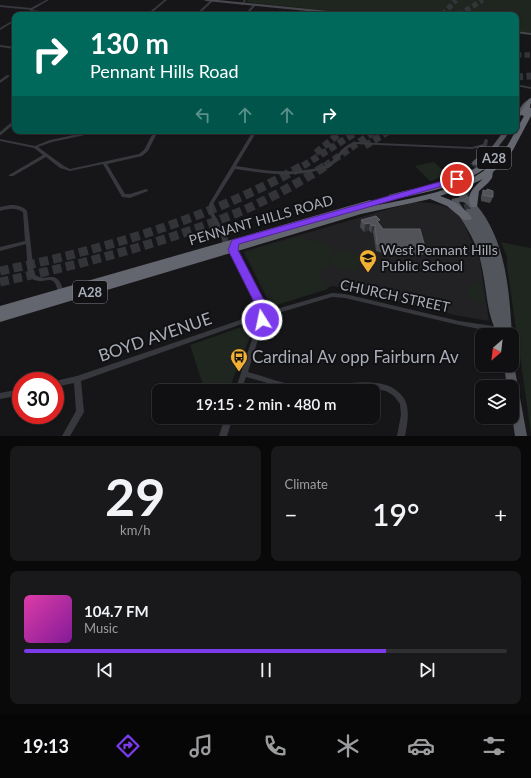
<!DOCTYPE html>
<meta charset="utf-8">
<style>
:root{--surface:#101012;--page:#19191b;--text:#f1f3f6;--muted:#9c9d9f;--line:#303032;--accent:#7c3aed}
body{margin:0;font-family:Lato,sans-serif;background:var(--page);color:var(--text);height:100vh;display:flex;flex-direction:column;font-size:15px;white-space:nowrap}
*{box-sizing:border-box;margin:0}
p{font-size:13px;color:var(--muted)}
.icon{flex:none;width:22px;height:22px;fill:none;stroke:currentColor;stroke-width:2;stroke-linecap:round;stroke-linejoin:round}
.map{position:relative;height:436px;overflow:hidden}
.sheet{display:flex;flex-direction:column;gap:10px;padding:10px;background:#09090a;flex:1}
.sheet>*{flex:none}
.hud{position:absolute;left:12px;top:12px;width:507px;height:122px;border-radius:8px;box-shadow:0 1px 3px #0004,0 0 0 1px var(--line);background:#00695c;color:#fff;overflow:hidden}
.needle{width:26px;rotate:208deg}
.tools{position:absolute;left:475px;top:328px;display:grid;gap:8px}
.tools a{display:grid;place-items:center;width:44px;height:44px;border-radius:8px;background:var(--surface);box-shadow:0 1px 3px #0004,0 0 0 1px var(--line);font-size:20px}
.speed{position:absolute;left:12px;top:372px;display:flex;gap:8px;font-size:20px;font-weight:700;text-align:center}
.speed>*{display:grid;place-content:center;width:52px;height:52px;border-radius:50%;background:var(--surface);box-shadow:0 1px 3px #0004,0 0 0 1px var(--line);line-height:1}
.speed .limit{border:6px solid #d22;background:#fff;color:#111}
.pin{position:absolute;display:grid;place-items:center;width:34px;height:34px;color:#fff;margin:-17px;border:2px solid #fff;border-radius:50%;box-shadow:0 1px 4px #0007}
.me{position:absolute;width:44px;margin:-22px;rotate:350deg;stroke-linejoin:round;filter:drop-shadow(0 0 3px #0008)}
.turn{display:flex;align-items:center;gap:14px;height:84px;padding:0 12px;font-size:18px}
.turn .icon{width:52px;height:52px;stroke-width:2.5}
.turn b{display:block;font-size:28px;line-height:34px}
.lanes{display:flex;align-items:center;height:38px;padding:0 12px;background:#0003;justify-content:center;gap:20px;direction:ltr}
.lanes .off{opacity:.35}
.big{font-size:30px;font-weight:600;line-height:1.1}
.sheet .card{flex:1;display:flex;flex-direction:column;justify-content:center;gap:6px;min-width:0;padding:0 14px;border-radius:8px;background:var(--page)}
.sheet .dial{align-items:center;gap:0}
.dial b{font-size:52px;line-height:1}
.song{display:flex;align-items:center;gap:12px}
.cover{width:48px;height:48px;border-radius:6px;background:linear-gradient(135deg,hsl(320 70% 55%),hsl(290 70% 35%))}
.played{height:4px;border-radius:2px;background:linear-gradient(90deg,var(--accent) 75%,var(--line) 75%)}
.keys{display:flex;justify-content:space-around;direction:ltr}
.heat{display:flex;justify-content:space-between;align-items:center;font-size:22px;direction:ltr}
.sheet .tiles{flex:1;display:grid;gap:10px;grid-template-columns:1fr 1fr}
.card:last-child{grid-column:span 2}
.trip{position:absolute;left:152px;top:384px;width:228px;height:40px;border-radius:8px;background:var(--surface);box-shadow:0 1px 3px #0004,0 0 0 1px var(--line);font-weight:600;line-height:40px;text-align:center}
.tab-bar{display:flex;height:64px;justify-content:space-around;align-items:center;background:#060607;color:var(--muted)}
.tab-bar .icon{width:28px;height:28px}
.tab-bar .on{color:var(--accent)}
.tab-bar b{font-size:18px;color:var(--text)}
.map>svg:first-child{display:block}
</style>
<div class="map">
<svg width="531" height="436" viewBox="0 0 531 436">
<rect width="100%" height="100%" fill="#161618"/>
<path fill="#222225" d="M414,202L431,203L444,206L455,211L464,224L480,261L489,321L455,315L333,286L271,306L244,253L245,251L382,211Z"/>
<path fill="#1e261f" d="M248,0H531V33L516,31V15H367L246,2Z
M434,162L448,175L430,181L415,166Z
M297,237L334,246L326,269L317,272L328,289L273,306L245,252Z
M501,242L531,248V433L507,266V257Z
M336,249L361,255L356,271L330,265Z
M470,283L482,285L485,303L467,298Z
M256,322L228,391H205L190,345Z"/>
<g fill="none" stroke-linecap="round" stroke-linejoin="round">
<path stroke="#2c353c" stroke-width="1" d="M268,15L284,11"/>
<path stroke="#333438" stroke-width="6" stroke-dasharray="6 3" stroke-linecap="butt" d="M473,166L476,163"/>
<path stroke="#333438" stroke-width="8" stroke-dasharray="8 4" stroke-linecap="butt" d="M470,211C463,194 461,180 474,165"/>
<path stroke="#333438" stroke-width="5.5" stroke-dasharray="5.5 3" stroke-linecap="butt" d="M442,15L456,0
M458,15L483,0
M516,55H531"/>
<path stroke="#333438" stroke-width="7" stroke-dasharray="7 3.5" stroke-linecap="butt" d="M516,77L531,76
M365,146L389,131
M316,153L342,131
M303,166L358,131
M325,166L375,131"/>
<path stroke="#333438" stroke-width="9" stroke-dasharray="9 4.5" stroke-linecap="butt" d="M0,271C106,249 209,219 304,165
M0,282C83,264 165,243 244,210C273,197 300,182 327,165"/>
<path fill="#37383d" fill-rule="evenodd" d="M46,0H49L32,10L0,7V5L31,8Z
M164,0H167L149,15H146Z
M211,0L213,1L198,15H195Z
M244,0H246L243,5H241V4Z
M254,4L256,5L247,15H244Z
M31,10L67,14L68,15C57,15 46,12 34,12C30,12 26,15 22,15Z
M326,12L328,13L327,15H325Z
M15,19V21L0,30V28Z
M0,45L15,47V49L0,47Z
M516,64L520,66L518,67L516,66Z
M7,75L10,76L0,83V80Z
M516,84L531,87V89L516,86Z
M14,120H15V123L1,135H0V132Z
M93,131H101L99,132L52,142L38,147L64,166L70,169L139,154L144,150L154,131H158L148,151L142,156L107,164L125,194H130L146,189L148,190V191L130,198L122,197L103,164L70,171L60,168L46,157L13,176H9V175L43,155L34,148L0,141V139L35,146L50,140Z
M253,131H257L236,166C262,170 286,174 312,169C318,168 322,167 327,165C339,157 339,147 355,142L472,147L483,144L485,139H486L488,140L487,146L472,149L355,144C343,149 340,160 330,167C325,170 318,170 312,172C285,177 261,173 235,169L213,204V212L227,236L229,245L228,246H224L223,245L221,236L209,212V204Z
M10,205C17,205 23,206 27,211L34,274C47,285 56,265 64,292L63,294H59C57,290 57,284 53,281C46,277 39,287 28,275L26,244L0,251V247L25,241L23,212C15,207 8,209 0,211V207Z
M233,248L235,249L236,250L266,308V312L332,293L345,294L459,321L500,327L502,328L503,330L502,332L500,333L459,325L345,298L332,297L265,317L248,372C266,377 291,387 310,387C337,387 385,371 403,397C405,400 406,402 407,406C409,416 407,426 405,436H397L401,415L400,404L394,396L386,391L375,389L361,388L334,391H297L246,377L241,391H235L259,318L81,381L84,412L70,436H62L76,411L74,383L55,387V381L77,376L260,313V308L230,250L231,249Z
M21,389V395L0,399V393Z
M225,417H233L227,436H219Z"/>
<path fill="#45474d" fill-rule="evenodd" d="M204,0H218L359,14L361,15H347L206,1Z
M516,31L531,33V35L516,33Z"/>
<path fill="#53555c" fill-rule="evenodd" d="M531,98V103L518,119L516,120C516,111 523,102 531,98Z
M504,131H510C504,140 485,166 473,165L472,163L473,161L491,148Z
M450,187C458,186 466,194 471,199C506,235 509,288 512,335H502V333H497C487,314 487,293 483,273C478,243 468,229 451,204L452,199L460,197L449,189ZM459,202C464,201 468,205 471,209H467L466,211L468,216Z
M512,362L514,365L527,436H515L512,416V387H507L504,365H512Z"/>
<path fill="#63666e" fill-rule="evenodd" d="M531,98L530,108H531V116L513,150L500,166L493,172L492,178L488,183L479,191L477,207H471C465,194 474,187 483,179L464,188L440,196C453,200 464,207 472,218L470,220H464L447,206L430,199L361,214L0,322V306L370,200L374,203L373,205L360,209C405,198 473,193 502,153C475,185 431,191 392,200L388,197L389,195C414,188 440,185 464,174C472,170 480,166 487,160C492,156 495,149 501,148L505,150L524,116L519,114L529,99Z"/>
</g>
<path fill="#47494d" d="M483,190L493,197L490,203L481,201V196Z
M361,220L379,224L383,229L425,247L423,255L386,254L376,251L373,232L371,233L369,230L364,232L360,227Z"/>
<path fill="#2f3033" d="M370,223L369,230L364,232L365,224Z
M375,225L373,232L371,233L372,226Z"/>
<path fill="#525359" stroke="#5f6168" d="M487,189L493,191V197L483,195V190L487,191Z
M376,216L380,220L377,221L383,229H420L425,247H388L377,244L375,225L372,226L370,223L365,224L361,220Z"/>
<path fill="#7c3aed" stroke="#51269a" d="M457,177L460,178L461,179L460,181L239,244L238,250L268,308L266,323L262,325L258,323L257,320V308L228,250L232,240Z"/>
<defs>
<g id="school-pin" transform="scale(0.9)"><path d="M0 17L-7.5 6A9.5 9.5 0 1 1 7.5 6Z" fill="#f2b134" stroke="#111113"/><path d="M0-5L7-2L0 1L-7-2ZM-4 1L0 2.5L4 1V4Q0 6-4 4Z" fill="#111"/></g>
<g id="bus-pin" transform="scale(0.9)"><path d="M0 17L-7.5 6A9.5 9.5 0 1 1 7.5 6Z" fill="#f2b134" stroke="#111113"/><path d="M-5-6H5V4H4V6H2V4H-2V6H-4V4H-5ZM-3.5-4V0h7V-4ZM-3.5 1.2v1.5H-2V1.2ZM2 1.2v1.5H3.5V1.2Z" fill="#111"/></g>
</defs>
<g fill-rule="evenodd">
<use href="#school-pin" x="368" y="258"/>
<use href="#bus-pin" x="239" y="357"/>
</g>
<g text-anchor="middle" stroke-width="4" stroke-linejoin="round" paint-order="stroke">
<g fill="#111113" stroke="#7b7e86" stroke-width="1">
<rect x="477" y="147" width="34" height="22" rx="3"/>
<rect x="73" y="281" width="34" height="22" rx="3"/>
</g>
<g font-size="13" font-weight="bold" fill="#a8adb8">
<text x="494" y="163">A28</text>
<text x="90" y="297">A28</text>
</g>
<g font-size="14" fill="#a8adb8" stroke="#111113">
<text transform="translate(261 220) rotate(-16)" y="5">PENNANT HILLS ROAD</text>
<text transform="translate(395 296) rotate(12)" y="5">CHURCH STREET</text>
</g>
<g font-size="14" fill="#a8adb8" stroke="#111113" text-anchor="start">
<text x="381" y="255">West Pennant Hills<tspan x="381" dy="16">Public School</tspan></text>
</g>
<g font-size="17" fill="#a8adb8" stroke="#111113">
<text transform="translate(155 337) rotate(-19)" y="6">BOYD AVENUE</text>
</g>
<g font-size="17" fill="#a8adb8" stroke="#111113" text-anchor="start">
<text x="252" y="363">Cardinal Av opp Fairburn Av</text>
</g>
</g>
</svg>
<div class="tools">
<a><svg class="needle" viewBox="-14 -14 28 28"><path d="M0-13l5 13h-10z" fill="#e53935"/><path d="M0 13l5-13h-10z" fill="#9c9d9f"/></svg></a>
<a><svg class="icon" aria-label="layers" viewBox="0 0 24 24"><path d="M12 4l9 5-9 5-9-5zM3 14l9 5 9-5"/></svg></a>
</div>
<div class="speed"><div class="limit">30</div></div>
<div class="pin" style="left:457px;top:179px;background:#d93025"><svg class="icon" aria-label="arrive" viewBox="0 0 24 24"><path d="M6 21V4h12l-3 4 3 4H6"/></svg></div>
<svg class="me" style="left:262px;top:320px" viewBox="-20 -20 40 40"><circle r="17" fill="#7c3aed" stroke="#fff" stroke-width="3"/><path d="M0-11L8 9 0 5-8 9z" fill="#fff"/></svg>
<div class="trip">19:15 · 2 min · 480 m</div>
<div class="hud">
<div class="turn"><svg class="icon" aria-label="right" viewBox="0 0 24 24"><path d="M7 20v-9h11M14 6l5 5-5 5"/></svg><div><b>130 m</b>Pennant Hills Road</div></div>
<div class="lanes"><svg class="icon off" aria-label="left" viewBox="0 0 24 24"><path d="M17 20v-9H6M10 6l-5 5 5 5"/></svg><svg class="icon off" aria-label="ahead" viewBox="0 0 24 24"><path d="M12 20V5M6 11l6-6 6 6"/></svg><svg class="icon off" aria-label="ahead" viewBox="0 0 24 24"><path d="M12 20V5M6 11l6-6 6 6"/></svg><svg class="icon" aria-label="right" viewBox="0 0 24 24"><path d="M7 20v-9h11M14 6l5 5-5 5"/></svg></div>
</div>
</div>
<section class="sheet">
<div class="tiles">
<div class="card dial"><b>29</b><p>km/h</p></div>
<div class="card"><p>Climate</p>
<div class="heat"><a>−</a><b class="big">19°</b><a>+</a></div>
</div>
<div class="card">
<div class="song"><i class="cover"></i><div><b>104.7 FM</b><p>Music</p></div></div>
<div class="played"></div>
<div class="keys"><svg class="icon" aria-label="previous" viewBox="0 0 24 24"><path d="M18 5L8 12l10 7zM5 5v14"/></svg><svg class="icon" aria-label="pause" viewBox="0 0 24 24"><path d="M8 5v14M16 5v14"/></svg><svg class="icon" aria-label="next" viewBox="0 0 24 24"><path d="M6 5l10 7-10 7zM19 5v14"/></svg></div>
</div>
</div>
</section>
<nav class="tab-bar">
<b>19:13</b>
<svg class="icon on" aria-label="directions" viewBox="0 0 24 24"><path d="M12 3l9 9-9 9-9-9zM9 14v-3h6M13 9l2 2-2 2"/></svg>
<svg class="icon" aria-label="music" viewBox="0 0 24 24"><path d="M9 18V5l10-2v13"/><circle cx="6" cy="18" r="3"/><circle cx="16" cy="16" r="3"/></svg>
<svg class="icon" aria-label="phone" viewBox="0 0 24 24"><path d="M5 4h4l2 5-3 2q2 4 5 5l2-3 5 2v4C11 20 4 13 5 4z"/></svg>
<svg class="icon" aria-label="climate" viewBox="0 0 24 24"><path d="M12 3v18M4 7l16 10M4 17L20 7"/></svg>
<svg class="icon" aria-label="car" viewBox="0 0 24 24"><path d="M5 17H2v-5l4-1 3-4h7l3 4 3 1v5h-3M9 17h6M6 11h13"/><circle cx="7" cy="17" r="2"/><circle cx="17" cy="17" r="2"/></svg>
<svg class="icon" aria-label="filters" viewBox="0 0 24 24"><path d="M4 7h16M4 17h16"/><circle cx="9" cy="7" r="2"/><circle cx="15" cy="17" r="2"/></svg>
</nav>
